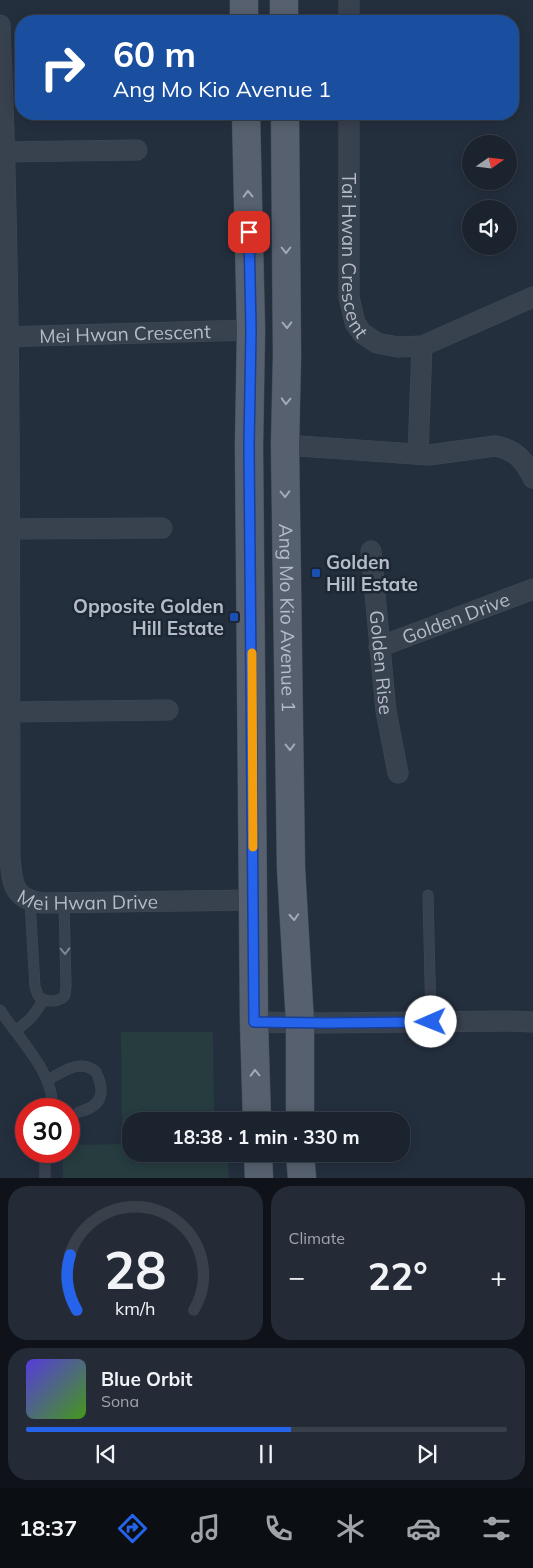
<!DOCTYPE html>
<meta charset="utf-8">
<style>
:root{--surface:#1b232e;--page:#242b36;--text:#f1f3f6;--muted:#a0a4aa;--line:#39404a;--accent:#2563eb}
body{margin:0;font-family:Mulish,sans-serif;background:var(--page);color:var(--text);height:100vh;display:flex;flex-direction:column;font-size:19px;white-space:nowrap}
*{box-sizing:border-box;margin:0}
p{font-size:16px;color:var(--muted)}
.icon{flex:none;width:28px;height:28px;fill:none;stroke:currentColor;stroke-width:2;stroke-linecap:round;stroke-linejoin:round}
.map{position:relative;height:1178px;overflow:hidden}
.drawer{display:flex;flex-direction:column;gap:8px;padding:8px;background:#0f1319;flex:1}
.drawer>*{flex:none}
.banner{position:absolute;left:15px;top:15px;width:504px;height:105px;border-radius:20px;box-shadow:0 2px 12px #0003,0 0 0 1px var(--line);background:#1a4fa0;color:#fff;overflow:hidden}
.needle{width:32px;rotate:76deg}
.fabs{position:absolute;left:462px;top:135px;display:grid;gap:10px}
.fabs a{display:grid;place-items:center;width:55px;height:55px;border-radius:50%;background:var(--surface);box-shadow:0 2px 12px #0003,0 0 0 1px var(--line);font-size:25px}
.speed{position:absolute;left:15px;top:1098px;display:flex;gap:10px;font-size:25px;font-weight:700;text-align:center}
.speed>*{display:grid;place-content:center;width:65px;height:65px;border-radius:50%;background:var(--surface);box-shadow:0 2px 12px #0003,0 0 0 1px var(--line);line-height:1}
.speed .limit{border:8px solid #d22;background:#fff;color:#111}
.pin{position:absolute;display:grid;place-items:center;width:42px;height:42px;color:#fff;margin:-21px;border-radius:10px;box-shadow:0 2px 8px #0006}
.me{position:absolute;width:55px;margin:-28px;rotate:269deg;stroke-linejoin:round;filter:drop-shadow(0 0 4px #0008)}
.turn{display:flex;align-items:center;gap:18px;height:105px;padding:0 15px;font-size:22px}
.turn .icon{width:65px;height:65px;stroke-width:2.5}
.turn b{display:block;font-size:35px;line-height:42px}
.big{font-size:38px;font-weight:700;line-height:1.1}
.drawer .widget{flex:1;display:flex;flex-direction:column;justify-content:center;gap:8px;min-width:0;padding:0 18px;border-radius:20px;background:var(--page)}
.drawer .dial{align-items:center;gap:0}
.dial svg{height:130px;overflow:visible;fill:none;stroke:var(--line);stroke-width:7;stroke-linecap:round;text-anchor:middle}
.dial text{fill:var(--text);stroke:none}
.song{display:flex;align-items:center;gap:15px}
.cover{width:60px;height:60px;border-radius:8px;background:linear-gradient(135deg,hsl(250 70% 55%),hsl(100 70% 35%))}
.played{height:5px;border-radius:2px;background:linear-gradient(90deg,var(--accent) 55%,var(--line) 55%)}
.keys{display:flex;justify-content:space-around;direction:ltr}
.heat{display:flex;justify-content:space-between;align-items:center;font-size:28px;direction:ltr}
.drawer .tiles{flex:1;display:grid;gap:8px;grid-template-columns:1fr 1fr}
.widget:last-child{grid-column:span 2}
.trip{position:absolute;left:122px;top:1112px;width:288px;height:50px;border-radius:20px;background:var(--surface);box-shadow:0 2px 12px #0003,0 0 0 1px var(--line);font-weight:700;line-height:50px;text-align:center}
.menu{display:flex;height:80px;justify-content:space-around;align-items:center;background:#0b0e12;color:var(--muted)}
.menu .icon{width:35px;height:35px}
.menu .on{color:var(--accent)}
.menu b{font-size:22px;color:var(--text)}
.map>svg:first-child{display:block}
</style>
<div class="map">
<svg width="533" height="1178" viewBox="0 0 533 1178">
<rect width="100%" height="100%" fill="#242f3e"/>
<path fill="#263c3f" d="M121,1032H213L214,1121H131V1133H122Z
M131,1144V1154H228L229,1178H63L62,1151H69V1145Z"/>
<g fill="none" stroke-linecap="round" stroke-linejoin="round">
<g stroke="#414a57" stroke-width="11">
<path id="service" d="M428,895L431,1021
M30,901L35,987C36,989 37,993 38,995C43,1003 60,1003 65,995C65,994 66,987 66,986L64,903
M0,1010C17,1037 56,1074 52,1109
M15,1031C28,1022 36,1014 43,1000
M47,1080C63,1072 80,1058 96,1072C106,1093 102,1106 79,1112
M45,1178V1151"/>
</g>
<g stroke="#414a57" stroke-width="21">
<g id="minor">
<path d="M349,0V21"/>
<path id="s1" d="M0,25C12,302 9,579 10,857C12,883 13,899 42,903L253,900"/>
<path id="s2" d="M349,114V297L355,323L362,333L377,343L398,347L422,346L533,297"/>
<path d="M0,152L137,150"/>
<path id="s3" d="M0,337L251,330"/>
<path d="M285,445L429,455L495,446C515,449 525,461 533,478"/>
<path d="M418,454L422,346"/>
<path d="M10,529L162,528"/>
<path id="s4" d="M371,551L386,711L398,773"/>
<path id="s5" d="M379,647L533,589"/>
<path d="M10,712L168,710"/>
<path d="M254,1022L320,1023L508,1021L533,1022"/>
</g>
</g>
<g stroke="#414a57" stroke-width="29">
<g id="primary">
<path d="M244,0V21"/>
<path d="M284,0V21"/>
<path d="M246,114L251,330L249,446L254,1022L257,1121"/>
<path id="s6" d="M285,114L287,356L285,445L291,868L300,1023V1121"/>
<path d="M258,1154L259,1178"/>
<path d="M300,1154L302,1178"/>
</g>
</g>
<use href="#service" stroke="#38414e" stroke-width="10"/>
<use href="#minor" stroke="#38414e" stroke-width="20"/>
<use href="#primary" stroke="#56606e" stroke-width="28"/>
</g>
<defs><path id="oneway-chevron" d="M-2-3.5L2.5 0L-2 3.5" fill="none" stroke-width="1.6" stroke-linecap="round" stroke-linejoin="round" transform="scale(1.25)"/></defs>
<g stroke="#a1aab7">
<use href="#oneway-chevron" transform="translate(248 194) rotate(-91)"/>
<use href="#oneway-chevron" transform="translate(286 250) rotate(90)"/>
<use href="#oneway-chevron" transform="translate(287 325) rotate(89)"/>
<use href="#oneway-chevron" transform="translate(286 401) rotate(92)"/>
<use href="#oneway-chevron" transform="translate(285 494) rotate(89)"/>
<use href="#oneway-chevron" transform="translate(290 747) rotate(89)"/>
<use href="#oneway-chevron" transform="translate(294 917) rotate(87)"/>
<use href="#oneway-chevron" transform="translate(255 1073) rotate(-92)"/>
</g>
<use stroke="#7c8592" href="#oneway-chevron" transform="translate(65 951) rotate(89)"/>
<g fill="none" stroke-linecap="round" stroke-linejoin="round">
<g stroke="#184099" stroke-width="12">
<path id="route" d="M249,232L251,330L249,446L254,1022L325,1023L431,1022"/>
</g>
<use href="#route" stroke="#2563eb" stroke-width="9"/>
<path stroke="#f59e0b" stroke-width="9" d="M252,653L253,847"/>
</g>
<g fill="#1a4fb4" stroke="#1d2633" stroke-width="2">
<rect x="311" y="568" width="10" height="10" rx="2.5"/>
<rect x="229" y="612" width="10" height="10" rx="2.5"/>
</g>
<g text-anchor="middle" stroke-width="5" stroke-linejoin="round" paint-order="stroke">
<g font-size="19" fill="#b4bcc9" stroke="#1d2633">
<text dy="7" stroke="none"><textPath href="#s2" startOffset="142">Tai Hwan Crescent</textPath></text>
<text dy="7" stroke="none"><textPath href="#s3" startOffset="125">Mei Hwan Crescent</textPath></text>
<text dy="7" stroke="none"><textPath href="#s6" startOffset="504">Ang Mo Kio Avenue 1</textPath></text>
<text dy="7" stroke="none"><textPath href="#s5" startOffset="82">Golden Drive</textPath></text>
<text dy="7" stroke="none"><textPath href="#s4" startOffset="112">Golden Rise</textPath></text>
<text dy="7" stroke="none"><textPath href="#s1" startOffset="941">Mei Hwan Drive</textPath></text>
</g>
<g font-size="19" font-weight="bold" fill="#b4bcc9" stroke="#1d2633" text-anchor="start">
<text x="326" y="569">Golden<tspan x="326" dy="22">Hill Estate</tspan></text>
<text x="224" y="613" text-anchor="end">Opposite Golden<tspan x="224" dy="22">Hill Estate</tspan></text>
</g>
</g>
</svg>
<div class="fabs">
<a><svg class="needle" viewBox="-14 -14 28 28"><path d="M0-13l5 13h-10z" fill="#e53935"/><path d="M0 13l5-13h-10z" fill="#a0a4aa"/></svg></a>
<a><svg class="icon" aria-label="sound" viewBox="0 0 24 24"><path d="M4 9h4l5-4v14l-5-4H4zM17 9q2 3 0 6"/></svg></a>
</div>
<div class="speed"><div class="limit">30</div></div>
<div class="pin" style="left:249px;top:232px;background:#d93025"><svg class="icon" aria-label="arrive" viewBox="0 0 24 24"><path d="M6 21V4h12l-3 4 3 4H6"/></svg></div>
<svg class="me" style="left:431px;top:1022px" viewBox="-20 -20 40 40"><circle r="19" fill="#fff"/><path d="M0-13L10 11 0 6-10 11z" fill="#2563eb"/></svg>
<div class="trip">18:38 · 1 min · 330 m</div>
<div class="banner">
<div class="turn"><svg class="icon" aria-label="right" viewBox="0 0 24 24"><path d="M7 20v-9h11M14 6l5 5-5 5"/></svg><div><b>60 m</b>Ang Mo Kio Avenue 1</div></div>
</div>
</div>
<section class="drawer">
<div class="tiles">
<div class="widget dial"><svg viewBox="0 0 100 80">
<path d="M14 69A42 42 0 1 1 86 69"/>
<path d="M14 69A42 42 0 0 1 10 35" stroke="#2563eb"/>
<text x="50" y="56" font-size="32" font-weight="700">28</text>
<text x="50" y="72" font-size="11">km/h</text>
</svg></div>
<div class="widget"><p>Climate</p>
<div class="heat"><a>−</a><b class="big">22°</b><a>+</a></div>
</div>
<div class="widget">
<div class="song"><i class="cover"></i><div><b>Blue Orbit</b><p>Sona</p></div></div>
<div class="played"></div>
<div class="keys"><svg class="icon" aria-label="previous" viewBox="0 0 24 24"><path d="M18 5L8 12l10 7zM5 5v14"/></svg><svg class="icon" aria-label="pause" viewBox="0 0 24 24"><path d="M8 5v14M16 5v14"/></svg><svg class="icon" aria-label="next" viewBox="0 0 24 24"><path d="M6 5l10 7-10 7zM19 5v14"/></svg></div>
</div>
</div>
</section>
<nav class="menu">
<b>18:37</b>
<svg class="icon on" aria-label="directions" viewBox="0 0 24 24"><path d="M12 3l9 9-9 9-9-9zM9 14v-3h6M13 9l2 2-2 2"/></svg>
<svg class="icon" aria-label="music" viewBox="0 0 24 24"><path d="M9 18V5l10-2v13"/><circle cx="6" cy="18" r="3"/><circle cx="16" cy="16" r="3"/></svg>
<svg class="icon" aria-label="phone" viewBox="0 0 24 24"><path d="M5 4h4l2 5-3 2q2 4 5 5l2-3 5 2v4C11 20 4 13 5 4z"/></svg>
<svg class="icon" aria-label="climate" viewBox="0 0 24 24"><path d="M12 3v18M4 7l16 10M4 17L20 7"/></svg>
<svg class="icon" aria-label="car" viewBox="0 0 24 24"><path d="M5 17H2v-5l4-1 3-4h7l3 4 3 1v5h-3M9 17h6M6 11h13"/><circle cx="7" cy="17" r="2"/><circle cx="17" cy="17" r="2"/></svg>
<svg class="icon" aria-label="filters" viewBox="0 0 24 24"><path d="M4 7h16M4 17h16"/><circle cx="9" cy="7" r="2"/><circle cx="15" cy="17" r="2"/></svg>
</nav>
